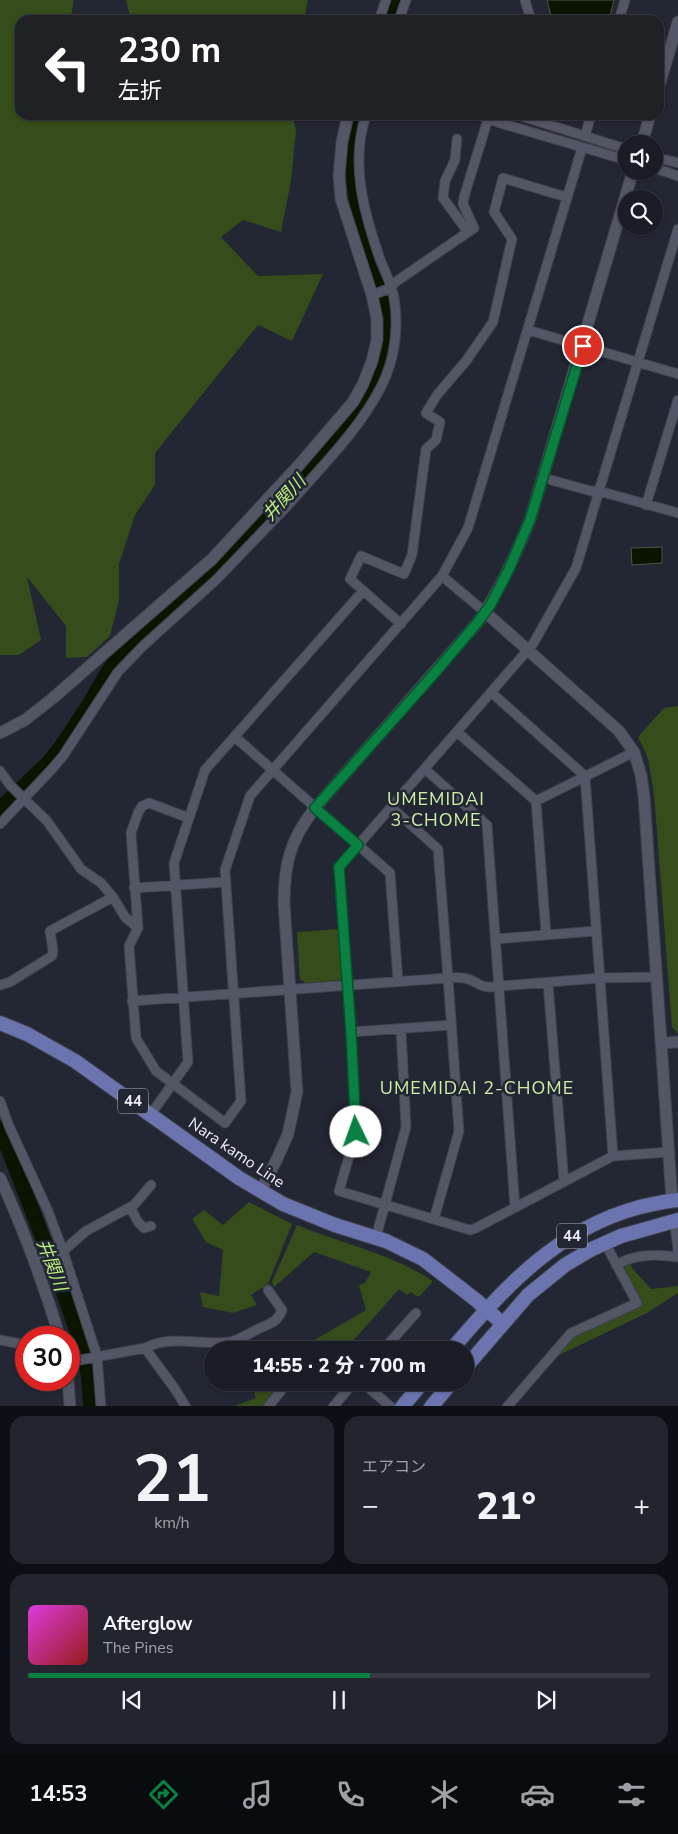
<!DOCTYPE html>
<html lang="ja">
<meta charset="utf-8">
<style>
:root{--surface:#1a1c26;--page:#23252e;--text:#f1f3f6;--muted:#9fa1a7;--line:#383a43;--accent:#0b8043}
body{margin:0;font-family:"Nunito Sans","Noto Sans JP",sans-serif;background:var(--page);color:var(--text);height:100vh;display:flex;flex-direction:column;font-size:19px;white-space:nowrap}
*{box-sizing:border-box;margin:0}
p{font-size:16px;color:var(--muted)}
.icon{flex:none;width:28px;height:28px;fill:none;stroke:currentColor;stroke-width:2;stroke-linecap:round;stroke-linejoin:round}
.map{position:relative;height:1406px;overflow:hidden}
.panel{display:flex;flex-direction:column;gap:10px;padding:10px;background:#0e0f15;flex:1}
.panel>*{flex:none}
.guide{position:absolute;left:15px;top:15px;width:649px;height:105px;border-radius:15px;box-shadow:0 1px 4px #0004,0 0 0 1px var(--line);background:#202124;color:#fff;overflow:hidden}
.buttons{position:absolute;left:618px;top:135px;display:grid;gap:10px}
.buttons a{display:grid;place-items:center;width:45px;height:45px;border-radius:50%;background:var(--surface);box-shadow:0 1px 4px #0004,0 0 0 1px var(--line);font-size:25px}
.speed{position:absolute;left:15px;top:1326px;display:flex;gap:10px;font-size:25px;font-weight:700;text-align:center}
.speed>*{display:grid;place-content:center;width:65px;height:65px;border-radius:50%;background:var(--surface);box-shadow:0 1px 4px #0004,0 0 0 1px var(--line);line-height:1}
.speed .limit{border:8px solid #d22;background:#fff;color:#111}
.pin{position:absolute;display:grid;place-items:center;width:42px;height:42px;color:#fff;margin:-21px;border:2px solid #fff;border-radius:50%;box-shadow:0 1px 5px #0007}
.me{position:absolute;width:55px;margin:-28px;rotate:357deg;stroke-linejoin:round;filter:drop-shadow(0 0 4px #0008)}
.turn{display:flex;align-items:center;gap:18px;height:105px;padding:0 20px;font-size:22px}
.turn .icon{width:65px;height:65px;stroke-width:2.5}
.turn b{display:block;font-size:35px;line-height:42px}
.big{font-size:38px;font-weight:800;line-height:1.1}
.panel .tile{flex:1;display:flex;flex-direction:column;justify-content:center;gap:8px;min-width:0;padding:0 18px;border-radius:15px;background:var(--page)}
.panel .dial{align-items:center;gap:0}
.dial b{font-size:65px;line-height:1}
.song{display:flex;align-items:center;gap:15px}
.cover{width:60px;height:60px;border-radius:8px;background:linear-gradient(135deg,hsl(300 70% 55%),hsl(0 70% 35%))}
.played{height:5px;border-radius:2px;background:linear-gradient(90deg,var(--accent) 55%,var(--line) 55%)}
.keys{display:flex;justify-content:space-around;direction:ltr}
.heat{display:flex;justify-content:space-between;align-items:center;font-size:28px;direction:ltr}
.panel .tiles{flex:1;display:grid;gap:10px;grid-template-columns:1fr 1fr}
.tile:last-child{grid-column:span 2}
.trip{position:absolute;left:204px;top:1341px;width:270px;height:50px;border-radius:25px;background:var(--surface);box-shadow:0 1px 4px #0004,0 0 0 1px var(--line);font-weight:800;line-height:50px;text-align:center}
.dock{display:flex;height:80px;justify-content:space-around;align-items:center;background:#0a0b0f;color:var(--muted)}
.dock .icon{width:35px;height:35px}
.dock .current{color:var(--accent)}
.dock b{font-size:22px;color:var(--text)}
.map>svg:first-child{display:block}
</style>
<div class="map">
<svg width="678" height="1407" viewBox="0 0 678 1407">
<rect width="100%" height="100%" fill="#232633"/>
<path fill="#364c1b" d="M0,0H74L71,16L78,20H20V115H292L296,130L291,181L281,232L243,220L221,237L258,276L323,274L292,341L258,325L155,453V485L135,515L119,564V600L110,636L87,657L66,658V626L27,577L41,640L19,655H0Z
M126,0H308L304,20H131Z
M678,706V1033H677L672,1027L654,794L648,758L638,737L664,708Z
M339,929L343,976L340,980L305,983L300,979L297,932Z
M249,1202L292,1224L268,1284L251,1295L257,1305L233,1313L203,1307L200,1292L219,1296L223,1250L206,1242L192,1219L204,1210L223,1225Z
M297,1225C343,1244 390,1253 433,1281L420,1296H416L411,1292L407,1295L399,1289L345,1350H333L322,1341L314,1350H293L299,1341L311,1342L366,1310L359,1285L365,1283L371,1272L314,1252L274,1287L272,1282Z
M630,1261L632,1268L651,1289L678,1286V1293L647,1313L555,1357L574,1336L642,1306L624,1270L625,1264Z
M268,1383H285L264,1406L232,1407L256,1398L254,1393Z"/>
<path fill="#0a1500" stroke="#4e564a" d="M547,0H614L609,20H552Z
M662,547V563L632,565L631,548Z"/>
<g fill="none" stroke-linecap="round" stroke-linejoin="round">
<path stroke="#0a1500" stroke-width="15" d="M388,20L395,0
M0,809L48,763L61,747L88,706L109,670L118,657L254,531L366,406C389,362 395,330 382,282C378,267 371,253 366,239C361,221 356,201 354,183C352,160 356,137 361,115
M0,1128L60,1282L83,1349L88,1373L91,1407"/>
<g stroke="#3e404b" stroke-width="11">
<path id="minor" d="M525,0L531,20
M379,20L386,0
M399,20L406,0
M619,20L625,0
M479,115L500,123L626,160
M518,115L626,149
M585,136L591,115
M457,139L455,160L445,181L443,198L468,232
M654,157L678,163
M654,168L678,176
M372,295L388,289L397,281L474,228L463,204L464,197L488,119
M528,330L678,374
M551,480L591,491H599L678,229
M290,503C322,466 359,430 381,387C395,360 399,327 394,298C392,285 385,272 380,259C364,213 350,163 366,115
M646,505L678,400
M442,576L485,612
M401,624L350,579L361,556L404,574L412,555L426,449L436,440L440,422L426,413L437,395L466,361L493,322L512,239L494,212L503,178L566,197
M492,693L585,776L613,1156
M457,732L536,801L546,934
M235,737L390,873L398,981
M425,769L487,825L515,1207
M0,771L10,785L47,821L81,869L101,883L113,897L50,931L53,950L52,956L10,982L0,985
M536,801L634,752
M189,818L149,803L142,806L138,813L131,833L138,928L129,946L136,1038L156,1071L225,1123L241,1101L225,870L250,796L442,576L468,528L582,148
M0,824L52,769L63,756L118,672L143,646L216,580L290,503L275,489
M134,888L225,882
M113,897L125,917L138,928
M496,939L596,931
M548,983L564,1182
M132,1001L448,978L438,849L391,807
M351,1032L451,1025
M0,1101L9,1126L48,1211L63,1251L97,1356L101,1407
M151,1114L188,1062L174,863L205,770L363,591
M670,1152L613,1156L476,1228L470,1230L339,1191L356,1132L351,1032L339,867L533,644L576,568L599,491L678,513
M130,1207L138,1222L144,1228L151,1226
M434,1219L459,1131L448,978C457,977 465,977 473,981C479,984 482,987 489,987L600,978L657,977
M376,1237L406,1127L401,1029
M35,1260L63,1251L86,1231L134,1205L151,1185
M616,1265C635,1254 655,1254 677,1257L678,1248L674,1220
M0,1340L26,1345
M145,1348L175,1389L186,1407
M315,1350L319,1345L324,1350
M383,1350L416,1313
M69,1362L145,1348C171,1334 202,1346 230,1342C239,1340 250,1333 258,1329C269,1324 278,1322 282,1310L268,1290
M362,1382L391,1407
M268,1407L288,1382
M333,1407L354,1382
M507,1407L571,1333L637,1303L605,1243"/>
</g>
<g stroke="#3e404b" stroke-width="13">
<path id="tertiary" d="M659,86L678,22
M642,144L650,115
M485,612L619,731L634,752L641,775L644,796L672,1200
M0,733L25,720L53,698L212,559L299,465L353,402L363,384L372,361L377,340V319L372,295L341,199L339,175L342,142L348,115
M662,1043L678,1042
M0,1178C24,1230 43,1282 60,1338
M261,1190L277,1159L288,1134L297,1092L284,904C284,864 290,840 315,808L478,622C500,590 515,556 530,520L633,171
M68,1380L70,1407"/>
</g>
<g stroke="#3e404b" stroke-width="16">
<path id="primary" d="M0,1023L27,1034L75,1061L239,1178L283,1204L335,1225L386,1241L423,1259L476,1300L503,1324
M451,1350C505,1287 557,1229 640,1207C653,1204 665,1201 678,1200
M465,1368L528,1295L565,1265L592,1249L621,1236L678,1220
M402,1407L423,1382
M431,1407L452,1382"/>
</g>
<use href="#minor" stroke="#535665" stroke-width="9"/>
<use href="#tertiary" stroke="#535665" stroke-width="11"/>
<use href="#primary" stroke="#6b74ae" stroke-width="14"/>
</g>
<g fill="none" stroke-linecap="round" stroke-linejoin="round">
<g stroke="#07532c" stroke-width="12">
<path id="route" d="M356,1132L351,1032L339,867L358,845L315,808L433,675L478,622L491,604L509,569L530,520L583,346"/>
</g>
<use href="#route" stroke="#0b8043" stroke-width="9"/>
</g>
<g text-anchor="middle" stroke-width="5" stroke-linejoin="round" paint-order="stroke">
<g fill="#232633" stroke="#b0b3bd" stroke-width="1">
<rect x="118" y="1088.5" width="30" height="25" rx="4"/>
<rect x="557" y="1223.5" width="30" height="25" rx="4"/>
</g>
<g font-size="15" font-weight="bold" fill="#edeff8">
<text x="133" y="1106">44</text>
<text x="572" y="1241">44</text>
</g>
<g font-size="16" fill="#edeff8" stroke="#232633">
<text transform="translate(237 1152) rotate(34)" y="6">Nara kamo Line</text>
</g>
<g font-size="18" font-style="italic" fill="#baed7f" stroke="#232633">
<text transform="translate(284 498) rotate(-48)" y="6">井関川</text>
<text transform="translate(52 1265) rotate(69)" y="6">井関川</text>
</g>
<g font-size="18" letter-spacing="1" fill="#cdefa8" stroke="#232633">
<text x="436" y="805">UMEMIDAI<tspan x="436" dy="21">3-CHOME</tspan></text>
<text x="477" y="1094">UMEMIDAI 2-CHOME</text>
</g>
</g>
</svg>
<div class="buttons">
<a><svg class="icon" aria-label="sound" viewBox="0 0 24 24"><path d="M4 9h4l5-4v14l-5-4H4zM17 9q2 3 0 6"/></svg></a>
<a><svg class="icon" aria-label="search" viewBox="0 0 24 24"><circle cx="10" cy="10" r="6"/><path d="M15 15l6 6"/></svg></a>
</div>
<div class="speed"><div class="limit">30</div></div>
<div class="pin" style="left:583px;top:346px;background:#d93025"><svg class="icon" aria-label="arrive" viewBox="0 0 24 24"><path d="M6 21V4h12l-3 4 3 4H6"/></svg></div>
<svg class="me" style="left:356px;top:1132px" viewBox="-20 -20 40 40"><circle r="19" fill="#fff"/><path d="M0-13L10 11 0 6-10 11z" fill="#0b8043"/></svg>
<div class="trip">14:55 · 2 分 · 700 m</div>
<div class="guide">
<div class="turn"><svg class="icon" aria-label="left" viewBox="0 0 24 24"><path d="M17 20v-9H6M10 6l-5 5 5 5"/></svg><div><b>230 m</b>左折</div></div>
</div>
</div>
<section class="panel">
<div class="tiles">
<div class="tile dial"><b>21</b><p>km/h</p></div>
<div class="tile"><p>エアコン</p>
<div class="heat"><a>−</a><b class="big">21°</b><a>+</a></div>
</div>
<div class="tile">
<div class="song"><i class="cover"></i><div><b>Afterglow</b><p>The Pines</p></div></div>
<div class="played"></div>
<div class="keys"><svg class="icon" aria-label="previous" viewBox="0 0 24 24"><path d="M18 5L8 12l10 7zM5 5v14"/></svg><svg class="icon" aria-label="pause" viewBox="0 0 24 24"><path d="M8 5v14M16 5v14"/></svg><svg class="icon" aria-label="next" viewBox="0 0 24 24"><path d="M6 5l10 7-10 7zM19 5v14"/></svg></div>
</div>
</div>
</section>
<nav class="dock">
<b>14:53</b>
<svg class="icon current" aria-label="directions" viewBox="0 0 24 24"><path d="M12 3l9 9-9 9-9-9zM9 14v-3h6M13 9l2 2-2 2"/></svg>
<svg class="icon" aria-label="music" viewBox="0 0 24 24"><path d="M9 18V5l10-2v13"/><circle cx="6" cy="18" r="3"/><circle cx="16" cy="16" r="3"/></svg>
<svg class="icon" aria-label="phone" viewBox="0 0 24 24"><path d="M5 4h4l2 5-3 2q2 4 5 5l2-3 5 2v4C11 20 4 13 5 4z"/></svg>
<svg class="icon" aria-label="climate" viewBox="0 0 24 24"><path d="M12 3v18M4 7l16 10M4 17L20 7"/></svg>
<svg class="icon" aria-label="car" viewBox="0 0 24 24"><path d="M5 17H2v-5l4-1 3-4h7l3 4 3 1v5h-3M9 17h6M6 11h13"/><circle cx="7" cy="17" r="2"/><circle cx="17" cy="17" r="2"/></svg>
<svg class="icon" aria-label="filters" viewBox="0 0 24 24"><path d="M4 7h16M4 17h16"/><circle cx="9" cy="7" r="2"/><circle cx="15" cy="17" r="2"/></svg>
</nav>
